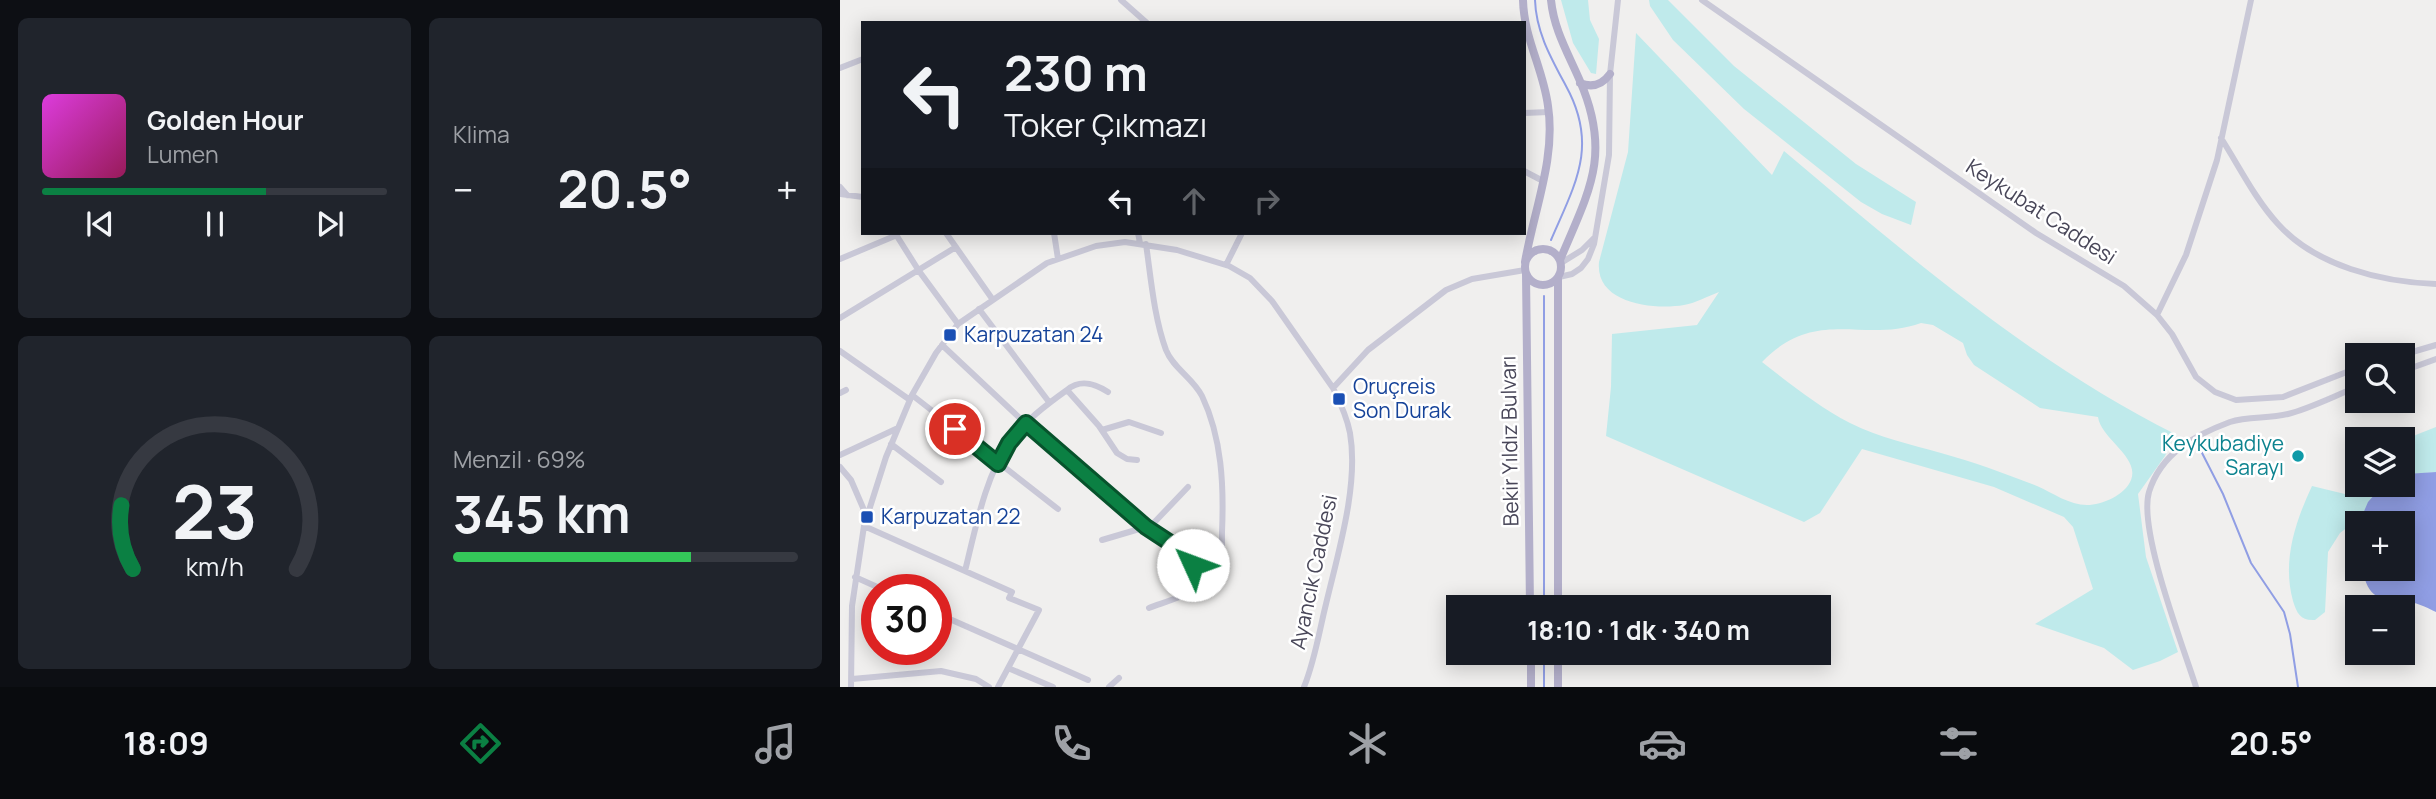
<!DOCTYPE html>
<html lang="tr">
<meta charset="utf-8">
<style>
:root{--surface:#171b24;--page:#20242c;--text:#f1f3f6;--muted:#9ea1a6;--line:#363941;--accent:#0b8043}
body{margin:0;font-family:Manrope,sans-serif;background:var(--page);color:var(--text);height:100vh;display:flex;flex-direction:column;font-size:26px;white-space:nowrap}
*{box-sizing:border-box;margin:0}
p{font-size:23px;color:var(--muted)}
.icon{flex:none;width:38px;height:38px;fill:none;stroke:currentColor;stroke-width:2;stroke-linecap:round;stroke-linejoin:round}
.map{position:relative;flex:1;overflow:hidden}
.sheet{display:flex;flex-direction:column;gap:18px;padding:18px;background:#0d0f14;width:840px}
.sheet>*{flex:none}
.banner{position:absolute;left:21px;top:21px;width:665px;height:214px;border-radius:0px;box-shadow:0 4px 18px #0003;background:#171b24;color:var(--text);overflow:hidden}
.tools{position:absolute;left:1505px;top:343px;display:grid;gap:14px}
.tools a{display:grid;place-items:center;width:70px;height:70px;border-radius:0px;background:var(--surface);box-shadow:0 4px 18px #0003;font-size:35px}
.speed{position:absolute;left:21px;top:574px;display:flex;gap:14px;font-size:35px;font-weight:700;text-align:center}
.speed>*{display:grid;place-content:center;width:91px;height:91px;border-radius:50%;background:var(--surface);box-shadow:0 4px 18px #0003;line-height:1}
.speed .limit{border:10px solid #d22;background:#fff;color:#111}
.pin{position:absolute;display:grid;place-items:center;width:60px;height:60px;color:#fff;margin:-30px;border:4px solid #fff;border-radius:50%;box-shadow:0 2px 7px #0007}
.me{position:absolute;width:77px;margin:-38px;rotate:313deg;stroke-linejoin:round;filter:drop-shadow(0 0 5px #0008)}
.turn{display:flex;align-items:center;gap:24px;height:147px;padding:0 28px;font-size:32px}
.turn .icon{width:91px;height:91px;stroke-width:2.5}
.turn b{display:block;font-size:49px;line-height:60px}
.lanes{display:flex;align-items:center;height:66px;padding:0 28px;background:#0003;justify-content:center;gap:35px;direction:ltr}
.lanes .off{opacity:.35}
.big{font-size:52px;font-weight:700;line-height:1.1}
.sheet .widget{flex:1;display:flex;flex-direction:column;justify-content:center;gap:10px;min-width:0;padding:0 24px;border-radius:10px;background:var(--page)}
.sheet .dial{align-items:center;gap:0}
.dial svg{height:182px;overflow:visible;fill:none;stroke:var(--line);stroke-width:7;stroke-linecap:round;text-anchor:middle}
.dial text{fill:var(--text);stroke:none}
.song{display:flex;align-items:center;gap:21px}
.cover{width:84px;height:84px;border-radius:10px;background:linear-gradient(135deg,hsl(300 70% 55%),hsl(330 70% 35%))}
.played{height:7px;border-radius:4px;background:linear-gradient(90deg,var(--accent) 65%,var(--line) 65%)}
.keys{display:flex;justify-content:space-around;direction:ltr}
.heat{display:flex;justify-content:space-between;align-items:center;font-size:38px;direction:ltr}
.charge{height:10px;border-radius:5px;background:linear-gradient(90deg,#34c759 69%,var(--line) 0)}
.sheet .tiles{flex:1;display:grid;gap:18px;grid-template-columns:repeat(2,1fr)}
.trip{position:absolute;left:606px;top:595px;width:385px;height:70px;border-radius:0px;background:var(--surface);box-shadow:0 4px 18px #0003;font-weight:700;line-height:70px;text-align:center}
.dock{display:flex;height:112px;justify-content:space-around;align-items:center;background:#090b0e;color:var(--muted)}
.dock .icon{width:49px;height:49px}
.dock .on{color:var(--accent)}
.dock b{font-size:32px;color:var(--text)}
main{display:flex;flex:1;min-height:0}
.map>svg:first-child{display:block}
</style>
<main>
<section class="sheet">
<div class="tiles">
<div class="widget">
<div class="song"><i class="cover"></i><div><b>Golden Hour</b><p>Lumen</p></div></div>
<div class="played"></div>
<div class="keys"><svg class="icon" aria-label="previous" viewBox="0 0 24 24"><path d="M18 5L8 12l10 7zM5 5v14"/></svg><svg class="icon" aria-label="pause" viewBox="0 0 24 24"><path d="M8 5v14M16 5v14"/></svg><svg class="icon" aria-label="next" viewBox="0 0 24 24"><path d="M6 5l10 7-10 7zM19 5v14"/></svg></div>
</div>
<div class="widget"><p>Klima</p>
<div class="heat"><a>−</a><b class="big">20.5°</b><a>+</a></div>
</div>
<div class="widget dial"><svg viewBox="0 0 100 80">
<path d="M14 69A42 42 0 1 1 86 69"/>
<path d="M14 69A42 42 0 0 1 9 41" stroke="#0b8043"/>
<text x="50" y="56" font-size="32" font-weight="700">23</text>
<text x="50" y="72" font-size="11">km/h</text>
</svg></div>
<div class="widget"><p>Menzil · 69%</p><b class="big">345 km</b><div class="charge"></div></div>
</div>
</section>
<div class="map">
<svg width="1596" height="687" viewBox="0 0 1596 687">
<rect width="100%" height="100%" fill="#f0efee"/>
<path fill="#bfeaeb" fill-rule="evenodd" d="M721,0H748L750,20L759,39L756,74L751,73L733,43Z
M809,0H828L894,66L1016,164L1076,202L1071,225L1042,214L1021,202L904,109L833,40L810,6Z
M796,33L932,175L944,151C1066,254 1191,362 1335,434L1325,456L1298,494L1306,557L1338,652L1320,661L1293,670L1264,648L1195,624L1253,589L1233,527L1224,517L1154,487L1022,449L980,513L964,522L766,436L771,387L772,334L857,325L879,292C868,296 856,303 844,305C814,310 755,304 759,262L788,152ZM1081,323L1093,325L1123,343L1127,355L1134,365L1200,408L1258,417C1261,439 1300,457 1291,480C1285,495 1262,505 1247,505C1229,505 1213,493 1197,486C1166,474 1134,462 1101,453C1070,444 1040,438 1010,423C979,407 950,384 922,362C976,306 1023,344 1081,323Z
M1596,427V472L1563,475V440Z
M1525,485H1543L1536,491L1521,517L1500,533L1488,552L1485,612L1475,620C1461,621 1457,614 1453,601C1442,562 1455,522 1472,486L1509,495Z"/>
<path fill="#909ee4" d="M1596,472V612C1586,607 1575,602 1564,601C1537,598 1529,599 1522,569H1563V523H1519L1528,502L1543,485H1563V475L1566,474Z"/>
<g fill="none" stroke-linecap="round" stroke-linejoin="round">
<path stroke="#909ee4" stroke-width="2" d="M695,0C696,32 711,58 726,86C759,146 735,184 711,240
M704,296V607
M1360,449L1383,494L1411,563L1444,612L1450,634L1458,687
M704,653V687"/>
<path stroke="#c9c8d7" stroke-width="6" d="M281,0L307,23
M862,0L1196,233L1284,286L1317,315L1332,334L1356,377L1375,392L1396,400L1443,397L1517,368
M0,68L23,59
M684,113L709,112
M1381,138C1399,166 1415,199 1438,224C1476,266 1541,282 1596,284
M684,171L703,181
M0,187L7,195
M0,194L23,197
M55,233L79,271L118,324
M106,233L153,300
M214,233L218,259
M298,233L300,243
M306,244C311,279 314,317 326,350C333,368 353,378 362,396C382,438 384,486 382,532C382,546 383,562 375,573C362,592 330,600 309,608
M0,259L57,235
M721,263L742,250L754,238
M386,265L402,233
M719,277L732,274L741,268L748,259L754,244L769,155L770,74L778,0
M139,309L209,402
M1317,315L1346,255L1377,160L1411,0
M0,318L116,247
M102,345L185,423L306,527L338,548L368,581
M0,351L70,400
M1562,355L1596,345
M1563,371L1596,359
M493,388L528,350L606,290L632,279L685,270
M227,390C240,379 254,383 268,392
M0,393L6,390
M72,395L218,509
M262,430L289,422L321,433
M51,444L101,482
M0,455L58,428
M0,467L11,480L27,517
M24,526L172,592L169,598L199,610L158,687
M308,529L348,487
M262,540L306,527
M125,571C135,531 145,476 170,441C185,421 206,405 227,390L259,426L277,453L287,459L297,460
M15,577L44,590
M96,613L248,680
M168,668L213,687
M12,679L101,671L136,679L149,687
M11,687L12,606L24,526L46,457L72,395L96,353L118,324L207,263L256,246L285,242L337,250L389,266L410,278L432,301L493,388C500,402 507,417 510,433C519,485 498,553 486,604C479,632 475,660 464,687
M269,687L279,678
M1356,687C1343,646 1298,530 1309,492C1321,453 1355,435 1390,422C1408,416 1429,419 1448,414C1471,408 1494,396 1517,387"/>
<path stroke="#b3afca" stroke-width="8" d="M683,0C684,39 703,68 708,106C716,158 694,210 685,262
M711,0C714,30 728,53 740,81C772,155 749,191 720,260
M740,83C752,88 762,85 770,74
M685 267a18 18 0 1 1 36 0a18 18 0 1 1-36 0Z
M686,274L690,607
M718,279V607
M691,653V687
M718,653V687"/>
</g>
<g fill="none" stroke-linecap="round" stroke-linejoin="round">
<g stroke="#07532c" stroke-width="18">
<path id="route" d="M115,429L158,464L169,443L186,423L306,527L338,548L353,565"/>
</g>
<use href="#route" stroke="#0b8043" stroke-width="12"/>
</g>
<g fill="#1a4fb4" stroke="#fff" stroke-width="2.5">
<rect x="103" y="328" width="14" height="14" rx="3.5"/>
<rect x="492" y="392" width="14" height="14" rx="3.5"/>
<rect x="20" y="510" width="14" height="14" rx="3.5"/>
</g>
<circle fill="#0f9aa8" stroke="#fff" stroke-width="2.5" cx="1458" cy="456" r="7"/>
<g text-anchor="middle" stroke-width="5" stroke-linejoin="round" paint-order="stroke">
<g font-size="21" fill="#494759" stroke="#fff">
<text transform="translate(1201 212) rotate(33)" y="7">Keykubat Caddesi</text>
<text transform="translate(670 441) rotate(-91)" y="7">Bekir Yıldız Bulvarı</text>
<text transform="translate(474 572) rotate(-78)" y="7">Ayancık Caddesi</text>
</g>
<g font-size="21" fill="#164399" stroke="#fff" text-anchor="start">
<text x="124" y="342">Karpuzatan 24</text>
<text x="513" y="394">Oruçreis<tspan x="513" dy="24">Son Durak</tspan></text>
<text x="41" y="524">Karpuzatan 22</text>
</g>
<g font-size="21" fill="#0d838f" stroke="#fff" text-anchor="end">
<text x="1444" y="451">Keykubadiye<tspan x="1444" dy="24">Sarayı</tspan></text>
</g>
</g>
</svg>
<div class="tools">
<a><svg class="icon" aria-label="search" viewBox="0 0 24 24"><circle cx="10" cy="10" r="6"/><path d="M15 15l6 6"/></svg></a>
<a><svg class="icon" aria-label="layers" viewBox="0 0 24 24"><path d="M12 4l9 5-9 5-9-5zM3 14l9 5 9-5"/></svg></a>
<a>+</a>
<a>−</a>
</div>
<div class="speed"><div class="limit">30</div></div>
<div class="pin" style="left:115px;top:429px;background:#d93025"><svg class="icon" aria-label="arrive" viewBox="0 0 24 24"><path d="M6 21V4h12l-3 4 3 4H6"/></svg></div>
<svg class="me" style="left:353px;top:565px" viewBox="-20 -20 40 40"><circle r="19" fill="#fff"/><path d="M0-13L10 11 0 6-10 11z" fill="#0b8043"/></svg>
<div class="trip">18:10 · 1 dk · 340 m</div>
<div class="banner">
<div class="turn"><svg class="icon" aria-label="left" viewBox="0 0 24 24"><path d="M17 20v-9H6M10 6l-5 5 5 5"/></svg><div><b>230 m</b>Toker Çıkmazı</div></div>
<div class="lanes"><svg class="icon" aria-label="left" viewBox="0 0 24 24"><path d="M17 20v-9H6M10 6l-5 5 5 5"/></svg><svg class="icon off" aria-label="ahead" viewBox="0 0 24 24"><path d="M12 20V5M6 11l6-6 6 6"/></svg><svg class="icon off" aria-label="right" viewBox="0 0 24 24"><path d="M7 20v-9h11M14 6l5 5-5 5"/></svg></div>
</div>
</div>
</main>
<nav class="dock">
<b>18:09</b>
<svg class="icon on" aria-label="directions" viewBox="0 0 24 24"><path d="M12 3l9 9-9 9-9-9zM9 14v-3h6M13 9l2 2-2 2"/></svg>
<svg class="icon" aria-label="music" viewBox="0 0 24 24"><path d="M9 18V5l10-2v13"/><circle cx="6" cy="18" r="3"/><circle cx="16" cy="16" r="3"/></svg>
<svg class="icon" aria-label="phone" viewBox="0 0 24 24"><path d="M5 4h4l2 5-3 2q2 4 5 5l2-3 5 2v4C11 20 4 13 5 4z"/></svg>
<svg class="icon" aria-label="climate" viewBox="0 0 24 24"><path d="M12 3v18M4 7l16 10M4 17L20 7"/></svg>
<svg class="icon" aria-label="car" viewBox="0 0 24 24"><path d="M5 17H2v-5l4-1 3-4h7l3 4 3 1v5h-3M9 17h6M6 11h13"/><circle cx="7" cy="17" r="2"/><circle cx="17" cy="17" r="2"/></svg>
<svg class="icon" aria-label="filters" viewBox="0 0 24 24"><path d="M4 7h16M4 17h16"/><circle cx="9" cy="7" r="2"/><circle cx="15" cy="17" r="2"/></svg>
<b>20.5°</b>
</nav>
